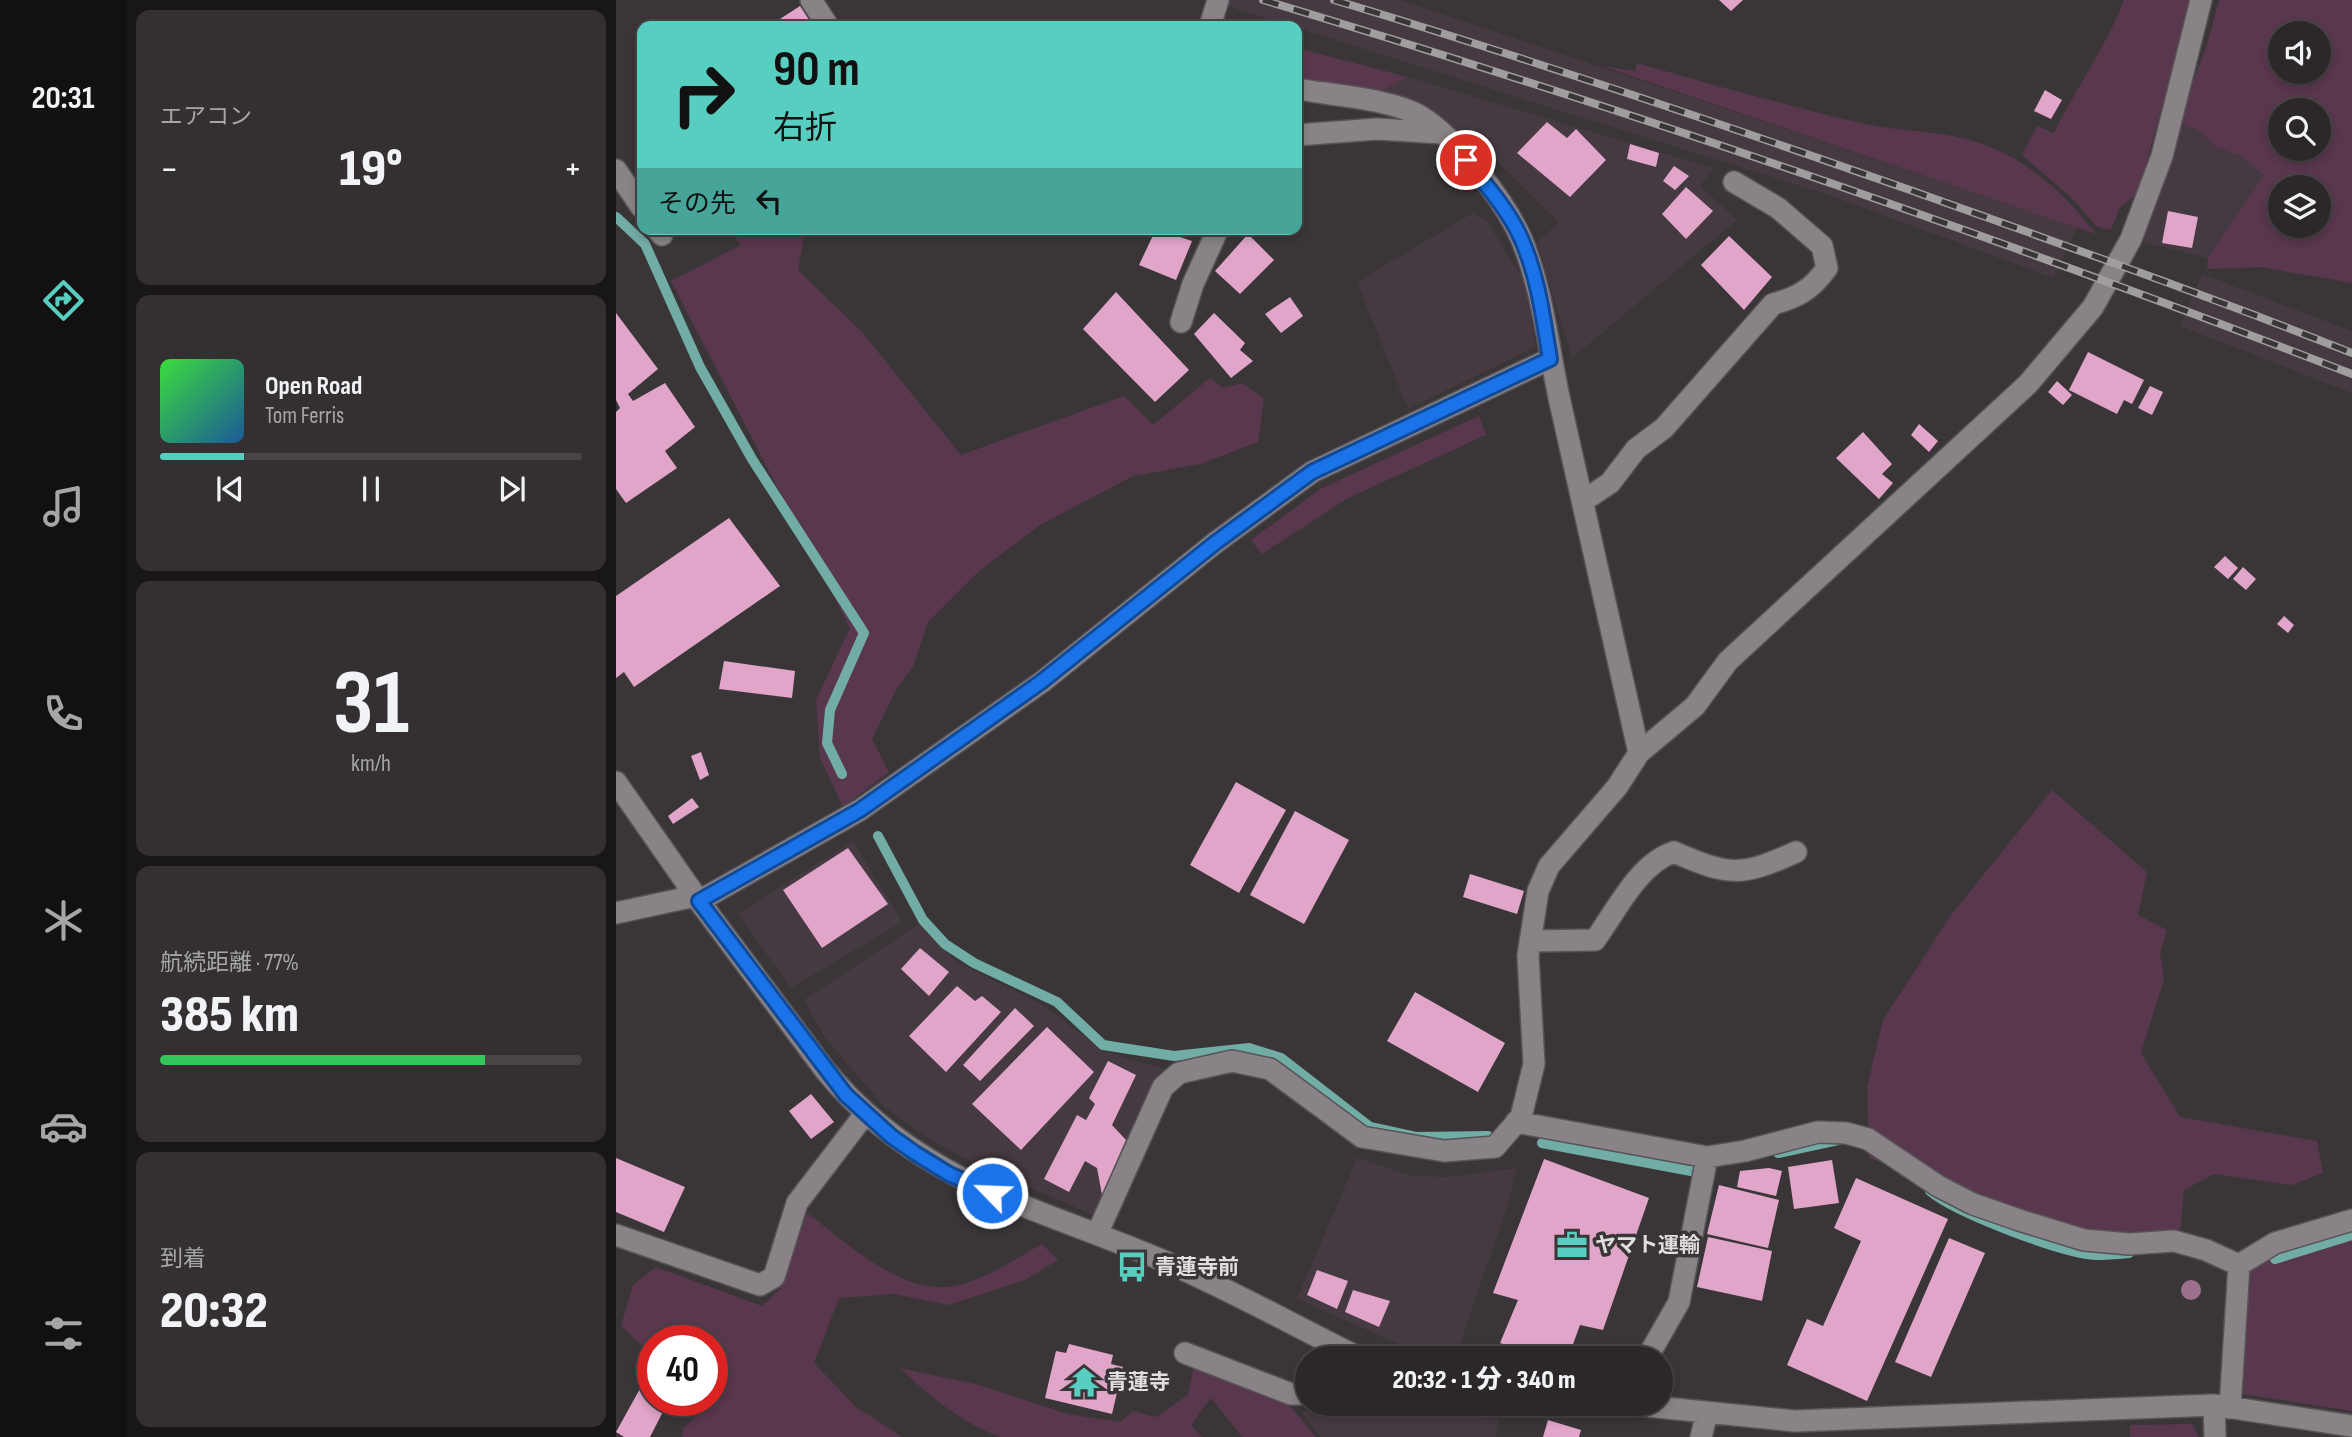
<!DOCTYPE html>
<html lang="ja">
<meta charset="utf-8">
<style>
:root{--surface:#2c282a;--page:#343032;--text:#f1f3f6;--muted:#a6a6a8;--line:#484447;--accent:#58cec0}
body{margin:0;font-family:"Sofia Sans Condensed","Noto Sans JP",sans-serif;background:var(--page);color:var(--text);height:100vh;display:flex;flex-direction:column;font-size:26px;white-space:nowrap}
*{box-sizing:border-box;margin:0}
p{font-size:23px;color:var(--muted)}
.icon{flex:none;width:38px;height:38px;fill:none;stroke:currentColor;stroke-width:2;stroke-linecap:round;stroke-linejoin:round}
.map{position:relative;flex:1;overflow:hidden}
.details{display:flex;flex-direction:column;gap:10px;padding:10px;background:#181617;width:490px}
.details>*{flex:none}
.hud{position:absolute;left:21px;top:21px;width:665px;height:214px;border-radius:14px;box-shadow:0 4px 10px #0003,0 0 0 2px var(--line);background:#58cec0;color:#111;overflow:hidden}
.buttons{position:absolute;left:1652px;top:21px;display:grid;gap:14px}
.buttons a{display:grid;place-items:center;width:63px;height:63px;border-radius:50%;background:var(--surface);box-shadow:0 4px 10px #0003,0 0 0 2px var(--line);font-size:35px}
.speed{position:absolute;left:21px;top:1325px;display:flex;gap:14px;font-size:35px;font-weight:700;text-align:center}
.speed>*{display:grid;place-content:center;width:91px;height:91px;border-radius:50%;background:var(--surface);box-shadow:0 4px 10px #0003,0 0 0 2px var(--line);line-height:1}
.speed .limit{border:10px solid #d22;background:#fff;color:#111}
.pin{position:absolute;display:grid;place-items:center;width:60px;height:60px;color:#fff;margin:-30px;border:4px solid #fff;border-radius:50%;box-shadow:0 2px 7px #0007}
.me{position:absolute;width:77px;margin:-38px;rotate:294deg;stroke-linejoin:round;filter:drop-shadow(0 0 5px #0008)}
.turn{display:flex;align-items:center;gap:24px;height:147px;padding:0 21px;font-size:32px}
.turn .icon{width:91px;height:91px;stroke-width:2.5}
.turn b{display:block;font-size:49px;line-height:60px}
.then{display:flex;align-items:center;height:66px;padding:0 21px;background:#0003;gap:14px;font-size:26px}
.big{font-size:52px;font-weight:800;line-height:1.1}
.details .card{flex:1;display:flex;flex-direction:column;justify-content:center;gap:10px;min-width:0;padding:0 24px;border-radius:14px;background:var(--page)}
.details .dial{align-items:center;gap:0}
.dial b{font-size:91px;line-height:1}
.song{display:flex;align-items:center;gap:21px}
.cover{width:84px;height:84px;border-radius:10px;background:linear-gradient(135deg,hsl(120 70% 55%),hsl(210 70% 35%))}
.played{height:7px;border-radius:4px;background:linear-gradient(90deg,var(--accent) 20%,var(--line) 20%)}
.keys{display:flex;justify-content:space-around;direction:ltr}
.heat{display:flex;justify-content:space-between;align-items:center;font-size:38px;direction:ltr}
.charge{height:10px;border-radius:5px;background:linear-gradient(90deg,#34c759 77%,var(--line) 0)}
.trip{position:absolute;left:679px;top:1346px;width:378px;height:70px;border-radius:35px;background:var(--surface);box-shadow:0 4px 10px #0003,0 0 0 2px var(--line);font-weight:800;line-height:70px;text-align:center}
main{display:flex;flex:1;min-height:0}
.tab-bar{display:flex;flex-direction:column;width:126px;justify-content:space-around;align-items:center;background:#121011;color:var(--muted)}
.tab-bar .icon{width:49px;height:49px}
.tab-bar .active{color:var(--accent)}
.tab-bar b{font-size:32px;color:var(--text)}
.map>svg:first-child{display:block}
</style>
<main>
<nav class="tab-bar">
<b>20:31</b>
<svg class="icon active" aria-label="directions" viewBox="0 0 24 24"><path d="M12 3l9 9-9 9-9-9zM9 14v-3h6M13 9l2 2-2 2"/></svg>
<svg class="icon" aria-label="music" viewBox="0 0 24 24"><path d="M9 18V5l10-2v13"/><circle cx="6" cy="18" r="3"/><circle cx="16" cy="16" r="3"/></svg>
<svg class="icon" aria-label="phone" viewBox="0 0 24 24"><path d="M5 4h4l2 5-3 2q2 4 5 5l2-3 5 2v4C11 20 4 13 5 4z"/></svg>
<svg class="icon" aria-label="climate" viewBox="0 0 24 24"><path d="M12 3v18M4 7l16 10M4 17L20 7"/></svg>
<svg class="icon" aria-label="car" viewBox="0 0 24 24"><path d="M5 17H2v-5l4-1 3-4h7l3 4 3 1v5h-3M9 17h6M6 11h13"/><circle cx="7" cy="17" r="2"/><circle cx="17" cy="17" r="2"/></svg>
<svg class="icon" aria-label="filters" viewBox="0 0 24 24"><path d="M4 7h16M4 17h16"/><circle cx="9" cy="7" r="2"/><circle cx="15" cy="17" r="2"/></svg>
</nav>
<section class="details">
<div class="card"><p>エアコン</p>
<div class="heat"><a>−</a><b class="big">19°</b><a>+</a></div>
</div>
<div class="card">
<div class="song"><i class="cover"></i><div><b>Open Road</b><p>Tom Ferris</p></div></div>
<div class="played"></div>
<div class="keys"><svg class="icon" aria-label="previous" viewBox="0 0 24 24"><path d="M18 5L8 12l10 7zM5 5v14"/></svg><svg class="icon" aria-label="pause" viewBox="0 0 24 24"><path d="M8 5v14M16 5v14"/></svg><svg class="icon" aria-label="next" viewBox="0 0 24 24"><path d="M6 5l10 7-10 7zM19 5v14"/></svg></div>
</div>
<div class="card dial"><b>31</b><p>km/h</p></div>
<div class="card"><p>航続距離 · 77%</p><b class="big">385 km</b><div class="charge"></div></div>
<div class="card"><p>到着</p><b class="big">20:32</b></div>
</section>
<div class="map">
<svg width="1736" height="1437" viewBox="0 0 1736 1437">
<rect width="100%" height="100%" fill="#3a3638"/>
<path fill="#453a41" d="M592,0H785L1461,227L1438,278L1207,193Z
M792,77L1097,168L1084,186L1121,220L956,358L921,242L943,223L874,154L871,160L834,128L757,95Z
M1562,121L1584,132L1600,147L1624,156L1648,175L1592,258L1523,241Z
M857,213L870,220L911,285L919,347L792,409L741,282Z
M1586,274L1736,331V393L1564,326Z
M237,841L286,922L175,988L122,914Z
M303,924L341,962L423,1003L488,1051L551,1070L483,1217L363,1166L315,1140L269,1107L209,1038L188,1000Z
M741,1158L795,1176L832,1177L901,1168L891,1207L839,1358L813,1357L681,1299Z
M723,1404H782L831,1417L883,1419L880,1437H704L685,1411H700Z"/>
<path fill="#59374d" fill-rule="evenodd" d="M1508,0H1575L1522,194L1504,207L1495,230L1480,226L1458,200L1406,155L1421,126L1438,133C1460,88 1490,47 1508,0Z
M1603,0H1736V283L1645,267L1591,269L1592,258L1648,175L1624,156L1600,147L1584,132L1562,121L1592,42ZM1664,33H1703V72H1664ZM1664,110H1703V149H1664ZM1664,187H1703V226H1664Z
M681,48L792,77L757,95L681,80Z
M1021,63C1097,85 1172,106 1249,124C1292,133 1338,130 1379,149C1420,167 1453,199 1480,234L986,66L1019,71Z
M114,229H189L182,270L246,332L345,455L508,396L537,425L594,378L607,388L626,383L648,399L642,442L584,464L517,476L424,525L362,572L311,623L298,665L280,690L256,739L273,772L227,807L204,758L200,700L234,628L55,281L125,245Z
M863,416L870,435L732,498L646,554L635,540L706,488Z
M1436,790L1531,872L1522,915L1551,930L1544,952L1548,979L1525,1053L1564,1117L1701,1141L1707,1173L1676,1185L1598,1174L1568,1190L1564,1235L1515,1241L1456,1230L1253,1158L1251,1087L1267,1020L1335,915Z
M191,1213C229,1241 282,1292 332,1287C365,1283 397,1260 426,1244L442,1260L409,1280L332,1305L278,1294L223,1298L198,1363L240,1407L286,1437H66L67,1428L92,1407L85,1400H96V1340H37V1356L5,1326L17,1285L40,1267L146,1306L164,1289Z
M1736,1240V1411L1627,1394L1632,1267L1651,1259L1659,1264Z
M579,1361L674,1406L700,1437H626L595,1398L575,1425L586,1437H385C347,1424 313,1396 284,1368L359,1384L452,1414L504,1422L517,1411L540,1417L572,1395Z
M1576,1424L1583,1437H1514V1425Z"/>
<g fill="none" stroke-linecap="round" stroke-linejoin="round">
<path stroke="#71aca5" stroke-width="10" d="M0,217L29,244L84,367L136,459L248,633L214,710L211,743L226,774
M262,836L307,920L329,944L358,963L441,1002L487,1045L558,1056L633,1048L665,1058L754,1127L800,1137L872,1136
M926,1143L1075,1171
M1162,1153L1222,1140
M1314,1191C1340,1213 1446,1253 1480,1255C1491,1255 1502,1254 1513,1253
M1659,1259L1736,1235"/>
</g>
<path fill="#e0a5c9" d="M1103,0H1127L1115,11Z
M184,6L197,26H169L164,19Z
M1429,90L1446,100L1435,119L1418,111Z
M931,122L951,138L960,129L990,160L954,197L901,153Z
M1014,144L1043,153L1040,167L1011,159Z
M1058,166L1073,176L1059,190L1047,181Z
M1070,187L1097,211L1070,239L1046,214Z
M1552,211L1582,217L1576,248L1546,243Z
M540,229L576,241L560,280L523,265Z
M632,234L658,260L624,294L599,271Z
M1113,236L1156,277L1128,310L1085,265Z
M500,292L573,370L539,402L467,329Z
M674,297L687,316L665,333L649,314Z
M0,313L42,369L12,394L17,401L49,383L79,427L49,451L61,468L10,503L0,489V412L4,408L0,400Z
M598,313L629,343L624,350L637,361L615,378L578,334Z
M1472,352L1528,380L1516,404L1508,400L1501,414L1453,390Z
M1441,381L1456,395L1447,405L1432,392Z
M1534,386L1547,392L1536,415L1522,408Z
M1303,424L1322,441L1313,452L1295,435Z
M1247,432L1276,464L1266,474L1277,483L1263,499L1220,458Z
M113,518L164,586L18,687L8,672L0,678V596Z
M1609,556L1622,568L1612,579L1598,567Z
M1627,567L1640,579L1630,590L1617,579Z
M1668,616L1678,625L1672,633L1661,624Z
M108,661L179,671L176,698L103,689Z
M85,752L93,775L84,780L75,756Z
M620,782L670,810L623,893L574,865Z
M76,798L83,807L57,824L52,816Z
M679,811L733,840L688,924L634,895Z
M232,848L272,904L206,948L167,890Z
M854,874L908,891L901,914L847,897Z
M304,948L333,972L313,996L285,969Z
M341,986L359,1001L366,996L385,1012L330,1072L293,1036Z
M799,992L889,1043L862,1092L771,1041Z
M399,1008L418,1026L364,1081L347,1065Z
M431,1027L478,1072L405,1150L356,1104Z
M492,1061L520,1075L496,1125L510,1140L486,1195L481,1168L469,1161L453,1192L428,1179L461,1115L470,1120L479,1104L473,1098Z
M195,1094L218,1122L195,1139L173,1111Z
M0,1158L69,1187L48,1232L0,1212Z
M928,1159L1033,1198L987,1330L964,1325L952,1358H928L884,1343L902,1300L877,1293Z
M1216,1160L1223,1203L1178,1209L1172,1167Z
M1153,1168L1166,1171L1160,1196L1121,1187L1124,1171Z
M1240,1178L1332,1219L1251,1401L1171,1365L1191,1319L1207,1326L1245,1241L1218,1228Z
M1103,1185L1163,1200L1152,1248L1091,1234Z
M1092,1237L1156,1251L1146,1301L1081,1287Z
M1333,1238L1369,1253L1315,1377L1279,1362Z
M701,1270L732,1281L721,1309L691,1295Z
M737,1290L774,1301L763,1327L729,1312Z
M453,1344L497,1355L495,1364L507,1367L496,1414L429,1398L440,1351L450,1353Z
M31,1376L37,1379V1400H53L34,1437H8L0,1432Z
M932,1420L965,1430L963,1437H927Z"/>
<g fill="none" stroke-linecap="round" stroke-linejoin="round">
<g stroke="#575356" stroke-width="24">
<path id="minor" d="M195,0L212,26
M594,26L602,0
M681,89C715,95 776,99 804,116C840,138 888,200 905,238C927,290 932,347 944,402C971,519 997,636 1023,753
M681,135L761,129L826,133
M0,170L26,208
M41,229L46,235
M565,322L577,284L602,229
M967,501L994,483L1020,449L1048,428L1157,304C1183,297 1196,289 1211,268L1206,246L1162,208L1118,182
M0,782L83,901L209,1070C303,1184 419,1206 548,1261C615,1290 679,1326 744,1358
M83,901L244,810L426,682L599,543L696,472L934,359
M0,913L79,896
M914,941L979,940C1000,911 1023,863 1058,852C1113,876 1125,877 1180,852
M900,1122L1091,1157L1129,1151L1202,1132L1230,1133L1252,1139L1322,1186L1357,1204L1403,1220L1468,1240L1513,1244L1558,1241L1590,1250L1623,1265
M481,1234L547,1087L563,1073L616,1061L654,1069L746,1137L828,1151L879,1147L905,1117L918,1064L912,956L922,891L933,866L1001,787L1023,753L1079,706L1112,661L1412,384L1477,307L1515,239L1546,156L1585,0
M0,1235L144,1285L158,1277L181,1203L249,1114
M569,1353L675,1394H691
M1031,1358L1063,1302L1091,1157
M1010,1404L1179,1421L1598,1405L1736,1426
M1598,1405L1599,1437
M1614,1408L1623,1265L1659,1243L1736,1220
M1085,1437L1091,1413"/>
</g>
<use href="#minor" stroke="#898387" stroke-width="21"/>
<g stroke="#a09d9f" stroke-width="8">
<path id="rail" d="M647,0C1016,110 1378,236 1736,374
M718,0C911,58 1103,123 1294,190C1442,243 1590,295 1736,353"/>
</g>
<use href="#rail" stroke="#3a3638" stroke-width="5" stroke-dasharray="16" stroke-linecap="butt"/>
</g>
<circle fill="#9f708d" cx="1575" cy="1290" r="10"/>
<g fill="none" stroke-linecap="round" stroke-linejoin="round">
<g stroke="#114b97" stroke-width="18">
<path id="route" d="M376,1193L333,1174L299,1153L275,1136L230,1095L83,901L244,810L425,682L599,543L696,472L934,359C927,317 922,275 904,236C891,208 869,184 850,160"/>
</g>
<use href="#route" stroke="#1a73e8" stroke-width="12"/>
</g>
<defs>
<g id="office-bare" transform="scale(2.415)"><path d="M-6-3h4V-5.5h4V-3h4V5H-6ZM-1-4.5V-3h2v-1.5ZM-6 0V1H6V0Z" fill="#58cec0" stroke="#3a3638" stroke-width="2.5" paint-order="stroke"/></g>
<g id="bus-bare" transform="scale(2.415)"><path d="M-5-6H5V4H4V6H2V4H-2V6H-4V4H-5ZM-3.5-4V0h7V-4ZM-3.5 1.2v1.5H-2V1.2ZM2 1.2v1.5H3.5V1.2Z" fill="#58cec0" stroke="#3a3638" stroke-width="2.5" paint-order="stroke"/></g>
<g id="temple-bare" transform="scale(2.415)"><path d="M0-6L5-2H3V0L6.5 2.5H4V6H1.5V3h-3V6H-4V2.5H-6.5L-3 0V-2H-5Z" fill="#58cec0" stroke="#3a3638" stroke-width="2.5" paint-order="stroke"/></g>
</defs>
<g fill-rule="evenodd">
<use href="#office-bare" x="956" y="1245"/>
<use href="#bus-bare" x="516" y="1267"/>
<use href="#temple-bare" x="468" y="1382"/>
</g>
<g text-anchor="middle" stroke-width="7" stroke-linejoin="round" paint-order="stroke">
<g font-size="21" font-weight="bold" fill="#e1dee0" stroke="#3a3638" text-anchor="start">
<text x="979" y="1252">ヤマト運輸</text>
<text x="539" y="1274">青蓮寺前</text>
<text x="491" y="1389">青蓮寺</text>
</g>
</g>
</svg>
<div class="buttons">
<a><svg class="icon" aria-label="sound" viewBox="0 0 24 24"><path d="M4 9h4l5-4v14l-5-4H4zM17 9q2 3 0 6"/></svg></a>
<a><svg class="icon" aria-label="search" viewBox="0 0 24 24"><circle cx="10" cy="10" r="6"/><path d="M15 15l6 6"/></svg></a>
<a><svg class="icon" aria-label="layers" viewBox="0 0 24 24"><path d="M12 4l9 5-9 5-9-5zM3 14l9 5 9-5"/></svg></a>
</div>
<div class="speed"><div class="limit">40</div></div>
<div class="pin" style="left:850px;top:160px;background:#d93025"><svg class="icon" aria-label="arrive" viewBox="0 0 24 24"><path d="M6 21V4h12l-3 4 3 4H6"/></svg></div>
<svg class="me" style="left:376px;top:1193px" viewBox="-20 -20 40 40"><circle r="17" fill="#1a73e8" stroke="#fff" stroke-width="3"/><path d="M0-11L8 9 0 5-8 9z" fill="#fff"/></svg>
<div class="trip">20:32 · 1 分 · 340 m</div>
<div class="hud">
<div class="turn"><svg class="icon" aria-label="right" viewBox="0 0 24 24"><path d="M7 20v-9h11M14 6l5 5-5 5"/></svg><div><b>90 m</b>右折</div></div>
<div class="then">その先<svg class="icon" aria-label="left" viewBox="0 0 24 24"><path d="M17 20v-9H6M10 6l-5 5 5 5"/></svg></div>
</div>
</div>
</main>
